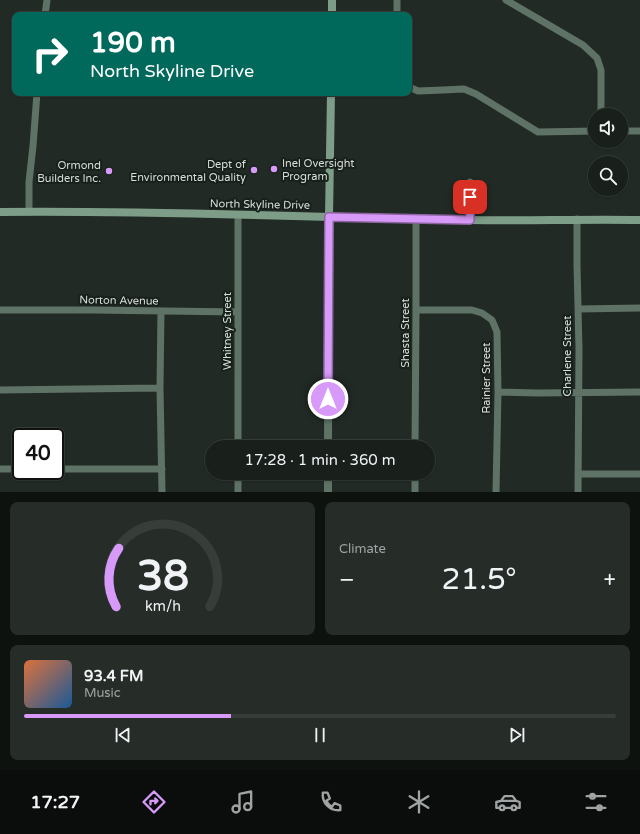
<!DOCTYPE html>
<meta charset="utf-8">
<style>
:root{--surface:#19201b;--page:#262d28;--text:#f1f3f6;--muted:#9fa3a3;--line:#373e3a;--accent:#d89af8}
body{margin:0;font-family:"Varela Round",sans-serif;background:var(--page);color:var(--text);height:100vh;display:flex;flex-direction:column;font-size:15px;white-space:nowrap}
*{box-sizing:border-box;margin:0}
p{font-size:13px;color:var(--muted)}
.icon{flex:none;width:22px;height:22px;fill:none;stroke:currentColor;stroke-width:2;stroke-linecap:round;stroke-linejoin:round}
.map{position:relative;height:492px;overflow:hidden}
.side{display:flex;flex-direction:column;gap:10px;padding:10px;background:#0e120f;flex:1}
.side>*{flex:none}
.banner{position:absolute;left:12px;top:12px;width:400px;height:84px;border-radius:8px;box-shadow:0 1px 3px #0004,0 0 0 1px var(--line);background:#00695c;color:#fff;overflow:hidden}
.tools{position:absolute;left:588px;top:108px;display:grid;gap:8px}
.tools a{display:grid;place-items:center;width:40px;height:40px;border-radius:50%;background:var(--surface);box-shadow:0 1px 3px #0004,0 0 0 1px var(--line);font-size:20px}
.speed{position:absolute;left:12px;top:428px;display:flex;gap:8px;font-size:20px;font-weight:700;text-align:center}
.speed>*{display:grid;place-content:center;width:52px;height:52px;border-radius:50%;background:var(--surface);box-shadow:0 1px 3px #0004,0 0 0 1px var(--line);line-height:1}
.speed .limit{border:2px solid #111;border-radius:6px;background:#fff;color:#111}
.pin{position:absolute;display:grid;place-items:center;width:34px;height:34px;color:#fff;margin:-17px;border-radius:8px;box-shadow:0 2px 6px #0006}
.me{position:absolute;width:44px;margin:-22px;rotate:0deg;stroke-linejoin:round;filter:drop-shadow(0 0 3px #0008)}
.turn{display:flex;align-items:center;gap:14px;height:84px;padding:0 12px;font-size:18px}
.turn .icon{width:52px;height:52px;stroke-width:2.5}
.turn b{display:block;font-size:28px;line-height:34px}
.big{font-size:30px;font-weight:600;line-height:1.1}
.side .card{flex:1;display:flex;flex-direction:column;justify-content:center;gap:6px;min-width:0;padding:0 14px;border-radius:8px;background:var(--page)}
.side .dial{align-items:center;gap:0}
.dial svg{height:104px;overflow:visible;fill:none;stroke:var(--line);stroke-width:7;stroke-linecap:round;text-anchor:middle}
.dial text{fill:var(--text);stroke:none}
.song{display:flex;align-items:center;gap:12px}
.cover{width:48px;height:48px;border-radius:6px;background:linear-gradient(135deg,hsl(20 70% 55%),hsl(210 70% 35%))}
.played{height:4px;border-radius:2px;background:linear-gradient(90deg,var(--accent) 35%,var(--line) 35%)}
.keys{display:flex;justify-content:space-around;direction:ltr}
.heat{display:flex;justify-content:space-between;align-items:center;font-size:22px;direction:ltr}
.side .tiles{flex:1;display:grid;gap:10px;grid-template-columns:1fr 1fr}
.card:last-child{grid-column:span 2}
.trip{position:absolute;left:205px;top:440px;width:230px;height:40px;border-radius:20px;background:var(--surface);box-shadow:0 1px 3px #0004,0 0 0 1px var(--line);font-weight:600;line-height:40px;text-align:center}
.dock{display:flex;height:64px;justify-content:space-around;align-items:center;background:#0a0d0b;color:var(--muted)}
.dock .icon{width:28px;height:28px}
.dock .active{color:var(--accent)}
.dock b{font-size:18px;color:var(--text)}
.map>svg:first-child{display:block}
</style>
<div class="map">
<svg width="640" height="492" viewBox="0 0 640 492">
<rect width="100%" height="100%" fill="#212a24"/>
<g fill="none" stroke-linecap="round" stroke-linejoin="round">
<path stroke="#5f7266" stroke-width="7" d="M506,0L583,45L597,58L601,70V115
M45,15L47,0
M397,15V0
M409,87L418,91L443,90L464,89L476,94L538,132L595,131
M621,131H640
M470,182V220
M29,212V182L33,146L37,93
M238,215V447
M577,219V265L579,349L578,492
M578,309L640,308
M0,310H93L238,312
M416,310H472L482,313L492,320L497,332L498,392L496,492
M161,311L160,388L162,492
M0,390L160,388
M498,392L537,393L640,392
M415,447L416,310V219
M0,469H21
M55,469H162
M238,473V492
M578,474H640
M415,492V473"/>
<path stroke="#5f7266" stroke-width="8" d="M328,447L329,217
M328,492V473"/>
<path stroke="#7e9d89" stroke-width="8" d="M332,15V0
M0,212C157,210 313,218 470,220C526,221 583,219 640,220
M329,217L331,93"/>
</g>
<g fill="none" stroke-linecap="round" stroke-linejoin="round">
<g stroke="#8c64a1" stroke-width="10">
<path id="route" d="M328,399L329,217L470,220V197"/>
</g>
<use href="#route" stroke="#d89af8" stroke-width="7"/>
</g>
<g fill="#d89af8" stroke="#18201b" stroke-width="1.5">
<circle cx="274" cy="169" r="4"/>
<circle cx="254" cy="170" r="4"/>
<circle cx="109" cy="171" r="4"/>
</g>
<g text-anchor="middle" stroke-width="4" stroke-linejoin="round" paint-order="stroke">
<g font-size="11" fill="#d8deda" stroke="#18201b" text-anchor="end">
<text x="282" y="167" text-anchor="start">Inel Oversight<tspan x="282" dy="13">Program</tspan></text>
<text x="246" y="168">Dept of<tspan x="246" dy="13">Environmental Quality</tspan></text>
<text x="101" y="169">Ormond<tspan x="101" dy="13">Builders Inc.</tspan></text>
</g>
<g font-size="11" fill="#d8deda" stroke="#18201b">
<text transform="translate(260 204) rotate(1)" y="4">North Skyline Drive</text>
<text transform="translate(119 300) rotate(1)" y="4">Norton Avenue</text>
<text transform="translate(227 331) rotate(-90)" y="4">Whitney Street</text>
<text transform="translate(405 333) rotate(-90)" y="4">Shasta Street</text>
<text transform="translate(567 356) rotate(-90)" y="4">Charlene Street</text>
<text transform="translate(486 378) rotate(-90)" y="4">Rainier Street</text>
</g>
</g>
</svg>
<div class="tools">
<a><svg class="icon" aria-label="sound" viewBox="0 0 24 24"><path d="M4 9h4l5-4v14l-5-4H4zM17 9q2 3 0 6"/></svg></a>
<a><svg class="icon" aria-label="search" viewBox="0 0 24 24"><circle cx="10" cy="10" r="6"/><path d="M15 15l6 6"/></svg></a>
</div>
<div class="speed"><div class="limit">40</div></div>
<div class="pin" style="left:470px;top:197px;background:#d93025"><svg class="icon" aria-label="arrive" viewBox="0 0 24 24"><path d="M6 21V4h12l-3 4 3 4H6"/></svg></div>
<svg class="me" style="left:328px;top:399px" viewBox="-20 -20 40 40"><circle r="17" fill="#d89af8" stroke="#fff" stroke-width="3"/><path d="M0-11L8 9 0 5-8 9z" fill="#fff"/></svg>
<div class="trip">17:28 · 1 min · 360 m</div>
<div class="banner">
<div class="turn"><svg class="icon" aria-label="right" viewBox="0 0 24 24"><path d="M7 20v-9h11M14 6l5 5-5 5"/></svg><div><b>190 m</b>North Skyline Drive</div></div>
</div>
</div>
<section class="side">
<div class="tiles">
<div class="card dial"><svg viewBox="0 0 100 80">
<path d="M14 69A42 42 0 1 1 86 69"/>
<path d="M14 69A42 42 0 0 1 16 24" stroke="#d89af8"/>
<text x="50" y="56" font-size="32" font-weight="700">38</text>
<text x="50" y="72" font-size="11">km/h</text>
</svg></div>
<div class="card"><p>Climate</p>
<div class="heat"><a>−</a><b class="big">21.5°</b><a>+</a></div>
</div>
<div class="card">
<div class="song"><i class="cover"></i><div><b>93.4 FM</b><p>Music</p></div></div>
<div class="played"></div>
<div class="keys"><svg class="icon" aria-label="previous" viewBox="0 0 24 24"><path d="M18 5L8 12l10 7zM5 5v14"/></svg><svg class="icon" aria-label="pause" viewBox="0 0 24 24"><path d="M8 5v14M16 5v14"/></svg><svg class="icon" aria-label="next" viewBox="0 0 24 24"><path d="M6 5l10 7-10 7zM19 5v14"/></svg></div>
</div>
</div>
</section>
<nav class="dock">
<b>17:27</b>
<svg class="icon active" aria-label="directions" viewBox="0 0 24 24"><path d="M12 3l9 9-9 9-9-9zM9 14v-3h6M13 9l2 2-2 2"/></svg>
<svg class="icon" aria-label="music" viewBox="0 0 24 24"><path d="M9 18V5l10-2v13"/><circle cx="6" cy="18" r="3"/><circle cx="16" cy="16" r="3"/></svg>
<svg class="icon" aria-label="phone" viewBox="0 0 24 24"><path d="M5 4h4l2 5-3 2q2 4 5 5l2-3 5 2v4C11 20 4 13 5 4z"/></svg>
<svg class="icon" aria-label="climate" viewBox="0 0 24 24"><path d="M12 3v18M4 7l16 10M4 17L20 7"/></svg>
<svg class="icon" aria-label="car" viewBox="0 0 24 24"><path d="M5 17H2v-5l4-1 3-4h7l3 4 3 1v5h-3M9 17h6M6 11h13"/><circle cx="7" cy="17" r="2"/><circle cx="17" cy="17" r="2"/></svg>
<svg class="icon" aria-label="filters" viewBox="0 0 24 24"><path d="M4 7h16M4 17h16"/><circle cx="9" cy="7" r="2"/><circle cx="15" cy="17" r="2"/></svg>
</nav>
